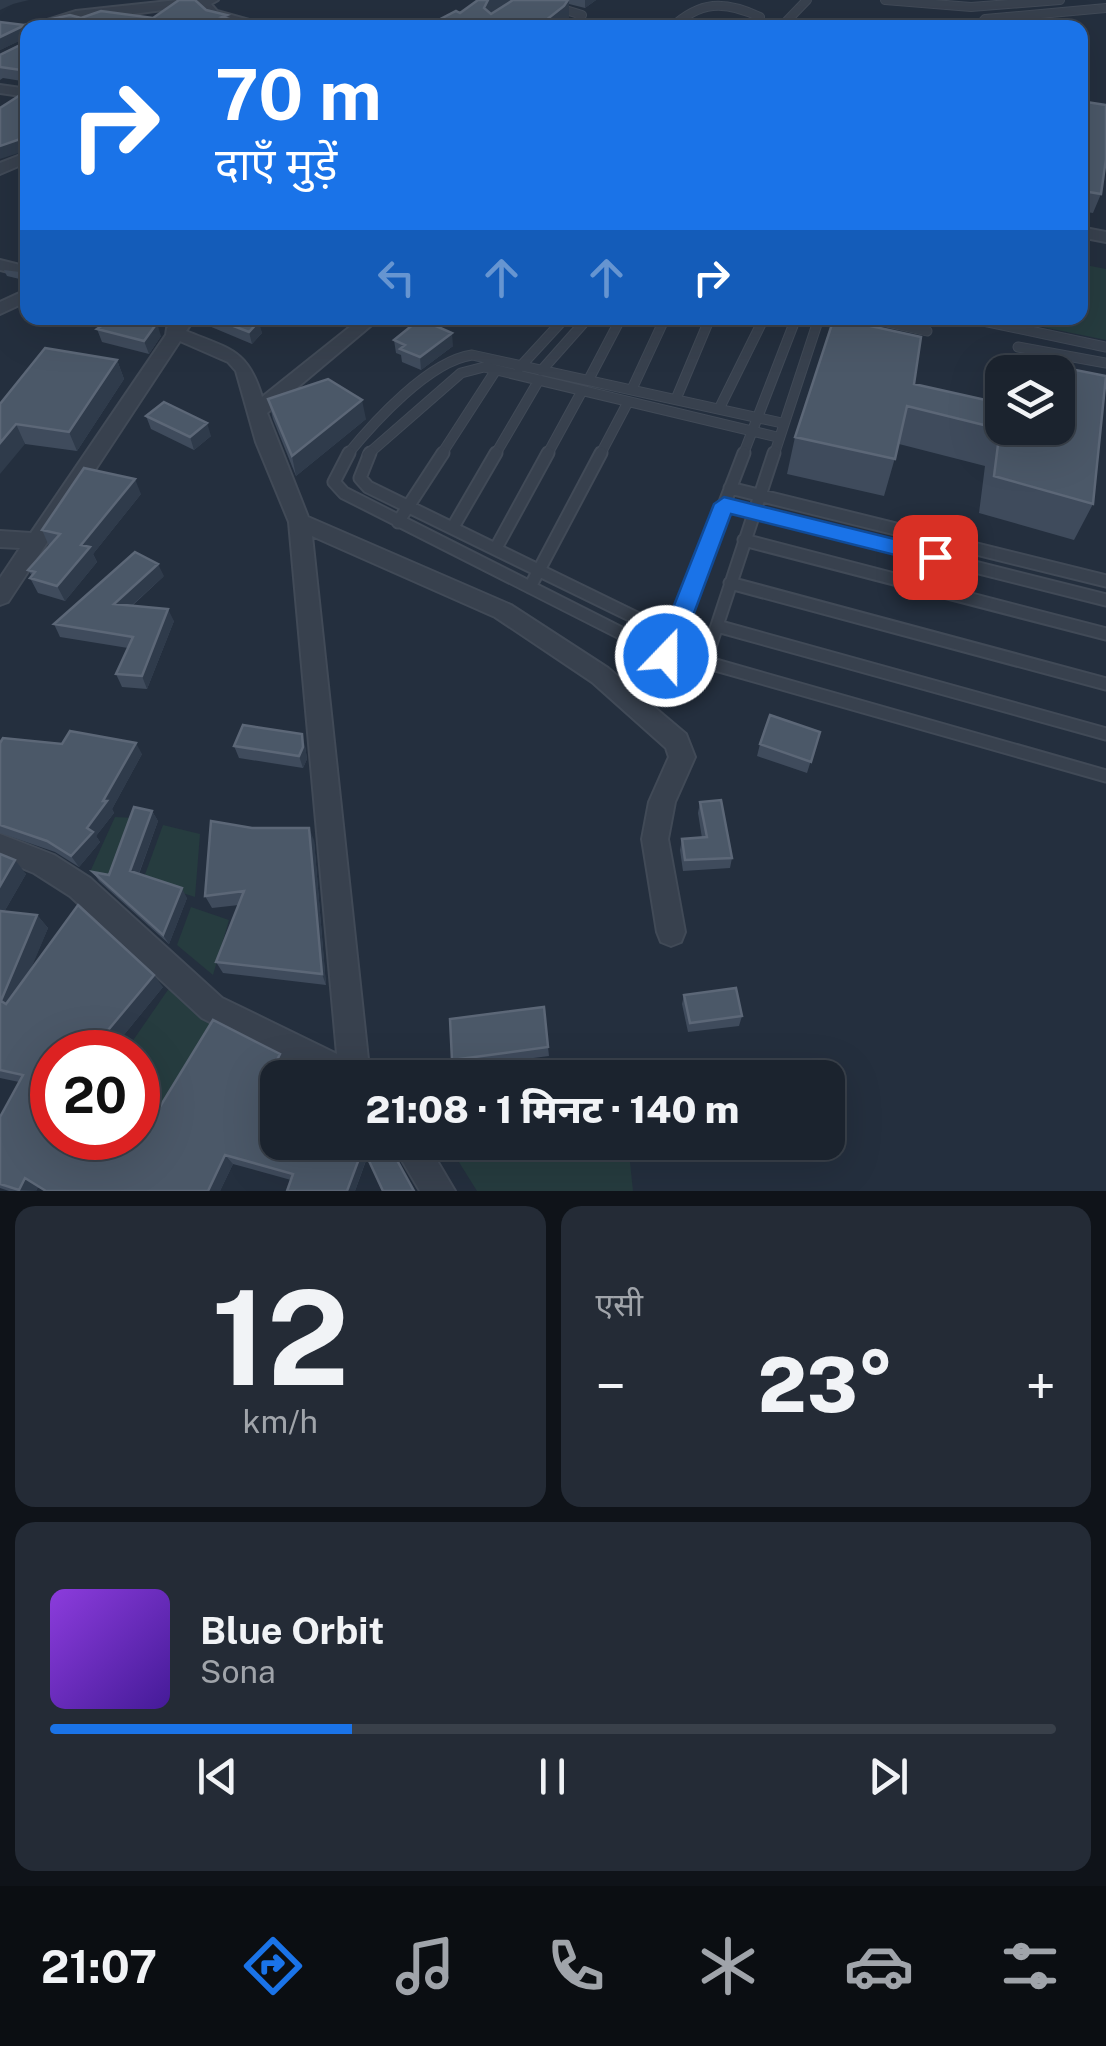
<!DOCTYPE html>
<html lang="hi">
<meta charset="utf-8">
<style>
:root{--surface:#1b232e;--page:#242b36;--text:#f1f3f6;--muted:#a0a4aa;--line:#39404a;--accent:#1a73e8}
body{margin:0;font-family:"Public Sans","Noto Sans Devanagari",sans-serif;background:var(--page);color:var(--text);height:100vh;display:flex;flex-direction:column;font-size:38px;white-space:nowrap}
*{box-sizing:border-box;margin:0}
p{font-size:32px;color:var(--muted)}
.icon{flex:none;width:55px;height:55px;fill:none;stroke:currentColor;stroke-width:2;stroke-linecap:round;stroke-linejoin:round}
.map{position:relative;height:1191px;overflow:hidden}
.details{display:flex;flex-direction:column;gap:15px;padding:15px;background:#0f1319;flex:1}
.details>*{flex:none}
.banner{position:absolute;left:20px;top:20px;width:1068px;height:305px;border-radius:20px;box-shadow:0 10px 40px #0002,0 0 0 2px var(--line);background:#1a73e8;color:#fff;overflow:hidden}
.tools{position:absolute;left:985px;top:355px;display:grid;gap:20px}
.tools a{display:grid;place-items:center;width:90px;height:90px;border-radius:20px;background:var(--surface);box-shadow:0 10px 40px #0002,0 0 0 2px var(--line);font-size:50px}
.speed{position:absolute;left:30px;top:1030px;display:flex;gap:20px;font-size:50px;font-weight:700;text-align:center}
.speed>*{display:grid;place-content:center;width:130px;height:130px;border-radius:50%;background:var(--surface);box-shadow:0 10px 40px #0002,0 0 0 2px var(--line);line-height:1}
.speed .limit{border:15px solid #d22;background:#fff;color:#111}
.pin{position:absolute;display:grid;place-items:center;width:85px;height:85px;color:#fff;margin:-42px;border-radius:20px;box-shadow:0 5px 15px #0006}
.me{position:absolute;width:110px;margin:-55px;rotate:22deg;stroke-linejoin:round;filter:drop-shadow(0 0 8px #0008)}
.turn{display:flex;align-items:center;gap:35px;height:210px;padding:0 30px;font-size:45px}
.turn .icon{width:130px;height:130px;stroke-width:2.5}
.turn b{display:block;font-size:70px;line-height:85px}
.lanes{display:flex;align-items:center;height:95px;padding:0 30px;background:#0003;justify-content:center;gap:50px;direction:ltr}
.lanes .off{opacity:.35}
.big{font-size:75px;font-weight:800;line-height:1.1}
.details .tile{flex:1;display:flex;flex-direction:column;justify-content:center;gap:15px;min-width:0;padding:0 35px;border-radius:20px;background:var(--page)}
.details .dial{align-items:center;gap:0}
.dial b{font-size:130px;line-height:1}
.song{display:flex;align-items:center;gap:30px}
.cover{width:120px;height:120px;border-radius:15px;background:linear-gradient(135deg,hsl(270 70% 55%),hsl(260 70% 35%))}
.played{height:10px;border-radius:5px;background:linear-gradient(90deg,var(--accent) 30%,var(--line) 30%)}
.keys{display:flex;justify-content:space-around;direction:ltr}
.heat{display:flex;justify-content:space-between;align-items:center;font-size:55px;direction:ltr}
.details .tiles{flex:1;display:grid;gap:15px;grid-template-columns:1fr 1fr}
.tile:last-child{grid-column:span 2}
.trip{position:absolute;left:260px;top:1060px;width:585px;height:100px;border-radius:20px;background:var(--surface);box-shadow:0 10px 40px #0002,0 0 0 2px var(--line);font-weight:800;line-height:100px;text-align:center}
.tab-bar{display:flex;height:160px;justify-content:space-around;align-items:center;background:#0b0e12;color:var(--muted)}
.tab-bar .icon{width:70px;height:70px}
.tab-bar .selected{color:var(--accent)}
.tab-bar b{font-size:45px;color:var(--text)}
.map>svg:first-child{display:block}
</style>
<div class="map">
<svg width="1106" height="1191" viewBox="0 0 1106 1191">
<rect width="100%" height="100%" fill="#242f3e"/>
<path fill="#263c3f" d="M1080,264L1106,269V340L999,318H1080Z
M115,817L134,818L115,878L90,872Z
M163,825L200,834L195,897L143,880Z
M191,907L229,920L213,975L177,945Z
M172,984L218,1023L163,1115L138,1103V1052H125Z
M447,1143H628L633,1191H477Z"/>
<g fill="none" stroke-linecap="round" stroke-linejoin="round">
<g stroke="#414a57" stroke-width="10">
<path id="lane-far2" d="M885,0L971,7L1060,0
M556,7L582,15L571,28
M671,28C700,1 724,0 760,17L749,28
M780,28L807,0
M977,28L985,19L1106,8"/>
</g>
<g stroke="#414a57" stroke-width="11">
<path id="lane-far1" d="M868,318L927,331
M969,318L1106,347
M1018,347L1106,363
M519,368L565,318
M541,371L588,318
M589,379L621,318
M632,389L665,318
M676,399L710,318
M719,409L764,318
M347,455C374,422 429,361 472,355L782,423
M367,455L461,373L484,367L777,437
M441,455L496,370
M495,455L539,380
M547,455L582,391
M600,455L628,402
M743,455L796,318
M774,455L819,318"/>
</g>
<g stroke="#414a57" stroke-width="15">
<path id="lane" d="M349,453L334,482L344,493L684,665L699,666L705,662L774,453
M370,453L360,478L368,487L708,653
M730,488L1106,581
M724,504L1106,600
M398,522L443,453
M453,527L496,453
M744,540L1106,634
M496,548L548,453
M730,583L1106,684
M530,587L601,453
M717,626L1106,734
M666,656L744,453
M705,662L1106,776"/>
</g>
<g stroke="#414a57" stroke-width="4">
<path id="street" d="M178,0H218L211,4L217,11L278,28H254L209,17L200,5L28,28V32L22,28L76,11Z
M0,85L28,89V97L0,93Z
M28,152V162L0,174V163Z
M1080,227L1106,232V242L1080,237Z
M0,260L28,267V277L0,270Z
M28,289V301L0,314V302Z
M177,318H195L186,331C229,349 248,349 262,397L361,318H380L267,413L308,517L511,605L608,668L686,734L695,757L675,802L668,839L685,932L681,942L671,946L661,942L657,932L642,839L649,802L669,757L666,748L592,682L495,617L312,536L370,1078H320L202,1018L70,896L34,873L0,859V834L54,855L90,878L222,998L337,1054L289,522L256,442L236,371L228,362L180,341L8,602L0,605V578L20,548L0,547V531L31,533L166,335L167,328Z
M391,1142H426L455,1191H420Z"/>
</g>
<use href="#lane-far2" stroke="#38414e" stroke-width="8"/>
<use href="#lane-far1" stroke="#38414e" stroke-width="9"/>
<use href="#lane" stroke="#38414e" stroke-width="11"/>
<use href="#street" fill="#38414e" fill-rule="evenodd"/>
</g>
<path fill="#3f4b5c" d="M181,0H196L197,3L206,10L227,15L228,18L28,28V82L3,78L0,80V55L26,42L25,38L0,50V22L24,25L81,18H153Z
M478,0H596L585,8L569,4V19L564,28H423L460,13Z
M1080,101L1101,194L1093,213L1080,211Z
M4,270L28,273V281L7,276Z
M206,318H256L262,333L252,344L209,326Z
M834,318L921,337L914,384L994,401L1002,376V428H1058V372H1004L1010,357L1106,376L1093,504L1074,540L979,513L985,466L899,444L884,496L787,474L795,437Z
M97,329L161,336L149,354L102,342Z
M394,340L453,346L421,370L402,362L401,355L396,353Z
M117,360L124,379L77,451L25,444L0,404Z
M268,399L366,419L296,476L273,419Z
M146,416L211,436L194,450L151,429Z
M141,494L93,554L97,562L65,601L38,593L30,578L32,576L28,570L49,546L42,530Z
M164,576L132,606L174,621L147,689L122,687L116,674L128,648L60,637L54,624Z
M820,732L807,773L757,756L760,744Z
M0,743L142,754L112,809L114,813L96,836L100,842L79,867L55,852L0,833Z
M234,746H305L307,759L303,768L239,758Z
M700,802L732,858L730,868L683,871L680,850L682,839L702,838L698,813Z
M152,811L158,821L139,874L187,898L169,944L99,881L93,872L109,875Z
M314,840L326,985L223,973L216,962L239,905L212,908L205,896Z
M0,854L26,874L4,912L37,915L48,928L30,970L163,987L110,1052H52V1138L158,1110L285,1062L322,1072L325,1078H278L367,1158L355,1191H287L291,1180L233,1164L220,1191H45L38,1187L36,1191H9L0,1188V1117L19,1082L0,1078Z
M684,995L742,1016L739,1026L688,1032L682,1004Z
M548,1047L549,1056L454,1068L452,1060Z"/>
<path fill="#2f3b4b" d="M0,0H29L13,4L0,10Z
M487,0H521L486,28L484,8Z
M568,0H569V19L564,28H536Z
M585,0H596L585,8Z
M25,25L28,37L0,50V37Z
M26,137L28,150L0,159V146Z
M259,321L262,333L252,344L249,332Z
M157,323L161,336L149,354L144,341Z
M452,333L453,346L421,370L420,357Z
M117,360L124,379L77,451L69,432Z
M362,400L366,419L296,476L292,456Z
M207,423L211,436L194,450L190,437Z
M16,424L25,444L0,474V443Z
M135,479L141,494L93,554L97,562L65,601L57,586L81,545Z
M158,564L164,576L120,616L114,604Z
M168,609L174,621L147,689L142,676Z
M302,734L305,746L307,759L303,768L299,756Z
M136,743L142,754L112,809L114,813L96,836L100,842L79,867L71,856Z
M152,811L158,821L136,881L130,871Z
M309,828L314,840L326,985L322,974Z
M15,860L26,874L0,919V886Z
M182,888L187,898L169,944L163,935Z
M37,915L48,928L11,1017L0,1003Z
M154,975L163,987L110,1052H92L104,1035Z
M363,1148L367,1157L355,1191H347Z
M225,1155L233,1164L220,1191H208Z
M25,1178L38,1187L36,1191L19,1190Z"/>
<path fill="#4b5868" stroke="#5c6777" stroke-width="2.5" d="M179,0H195L206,10L227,15L222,17L261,28H28V71L0,67V55L26,42L25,25L0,37V22L24,25L70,15L81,18L101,11L153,18Z
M478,0H488L484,8L491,14L513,0H568L564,6L536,28H423L456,11L460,13Z
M28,90V152H26V137L0,146V108Z
M1080,101L1106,105V159L1101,194L1083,191L1085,184L1080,183Z
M113,318H143L157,323L144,341L97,329Z
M213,318H256L259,321L249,332Z
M834,318L921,337L914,384L999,403L1002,387V428H1058V372H1006L1010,357L1106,376L1093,504L994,476L1000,429L907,406L895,459L795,437Z
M420,319L452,333L420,357L400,349L405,345L394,340Z
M45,348L117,360L69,432L16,424L0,443V404Z
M328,379L362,400L292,456L268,399Z
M164,402L207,423L190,437L146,416Z
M84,468L135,479L81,545L90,547L57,586L30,578L35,572L28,570L60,534L42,530Z
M135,552L158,564L114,604L168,609L142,676L116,674L133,637L54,624Z
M770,715L820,732L811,762L760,744Z
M243,725L302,734L303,747L299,756L234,746Z
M70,731L136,743L103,801H107L87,828L93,832L71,856L47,841L0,825V743L3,738L62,744Z
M721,800L732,858L685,860L682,839L707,837L700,802Z
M134,807L152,811L130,871L182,888L163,935L93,872L109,875Z
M211,821L252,828H309L322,974L216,962L244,891L205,896Z
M0,854L15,860L0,886Z
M78,905L154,975L104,1035L92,1052H52V1138H138V1104L158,1110L213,1020L280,1054L277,1060L322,1072L320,1078H278V1142H387L414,1191H383L363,1148L347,1191H287L293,1174L225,1155L208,1191H46L25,1178L19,1190L0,1184V1117L23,1075L0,1070V1003L1,1001L6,1004Z
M0,911L37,915L0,1003Z
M736,988L742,1016L690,1023L684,995Z
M544,1007L548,1047L452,1060L450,1019Z"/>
<path fill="#1a73e8" stroke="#114b97" stroke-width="2.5" d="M724,497L935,549L946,557L935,565L731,514L678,656L675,663H658L654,656L714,504Z"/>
</svg>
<div class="tools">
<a><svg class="icon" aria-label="layers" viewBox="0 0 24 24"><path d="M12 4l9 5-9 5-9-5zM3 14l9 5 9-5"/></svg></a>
</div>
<div class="speed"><div class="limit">20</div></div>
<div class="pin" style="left:935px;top:557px;background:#d93025"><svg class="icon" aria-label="arrive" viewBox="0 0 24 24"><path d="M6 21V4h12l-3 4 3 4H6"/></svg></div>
<svg class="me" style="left:666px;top:656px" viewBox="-20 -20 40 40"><circle r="17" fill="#1a73e8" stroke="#fff" stroke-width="3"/><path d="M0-11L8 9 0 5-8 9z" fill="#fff"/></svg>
<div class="trip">21:08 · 1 मिनट · 140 m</div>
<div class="banner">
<div class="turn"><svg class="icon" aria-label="right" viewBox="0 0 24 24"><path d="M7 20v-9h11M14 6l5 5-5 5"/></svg><div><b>70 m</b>दाएँ मुड़ें</div></div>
<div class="lanes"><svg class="icon off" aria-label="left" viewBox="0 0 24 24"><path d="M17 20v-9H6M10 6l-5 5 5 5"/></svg><svg class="icon off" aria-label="ahead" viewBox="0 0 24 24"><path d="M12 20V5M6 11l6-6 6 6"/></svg><svg class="icon off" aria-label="ahead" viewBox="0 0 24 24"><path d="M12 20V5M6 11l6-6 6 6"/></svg><svg class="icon" aria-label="right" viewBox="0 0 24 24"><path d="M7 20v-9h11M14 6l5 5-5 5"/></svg></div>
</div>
</div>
<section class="details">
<div class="tiles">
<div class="tile dial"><b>12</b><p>km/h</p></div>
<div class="tile"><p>एसी</p>
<div class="heat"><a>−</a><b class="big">23°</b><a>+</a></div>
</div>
<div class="tile">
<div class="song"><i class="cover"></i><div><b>Blue Orbit</b><p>Sona</p></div></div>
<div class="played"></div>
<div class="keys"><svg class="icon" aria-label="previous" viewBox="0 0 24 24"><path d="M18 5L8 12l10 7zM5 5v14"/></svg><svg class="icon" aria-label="pause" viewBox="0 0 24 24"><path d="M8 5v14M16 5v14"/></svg><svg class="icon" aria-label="next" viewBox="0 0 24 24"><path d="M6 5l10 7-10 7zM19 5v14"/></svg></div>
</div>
</div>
</section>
<nav class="tab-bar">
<b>21:07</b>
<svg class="icon selected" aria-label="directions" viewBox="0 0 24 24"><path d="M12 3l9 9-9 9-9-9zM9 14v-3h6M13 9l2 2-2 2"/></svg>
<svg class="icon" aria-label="music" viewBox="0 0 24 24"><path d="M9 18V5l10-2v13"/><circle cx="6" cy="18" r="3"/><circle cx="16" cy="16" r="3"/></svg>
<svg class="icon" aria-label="phone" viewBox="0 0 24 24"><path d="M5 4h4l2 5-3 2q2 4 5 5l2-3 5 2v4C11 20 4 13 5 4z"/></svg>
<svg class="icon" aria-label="climate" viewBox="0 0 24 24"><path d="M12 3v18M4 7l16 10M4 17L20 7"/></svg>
<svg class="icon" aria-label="car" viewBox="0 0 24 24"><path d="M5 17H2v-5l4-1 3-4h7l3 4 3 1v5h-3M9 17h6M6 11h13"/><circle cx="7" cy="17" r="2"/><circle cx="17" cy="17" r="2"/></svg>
<svg class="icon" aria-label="filters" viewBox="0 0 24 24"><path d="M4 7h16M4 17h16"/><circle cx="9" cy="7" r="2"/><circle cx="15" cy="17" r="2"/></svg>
</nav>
